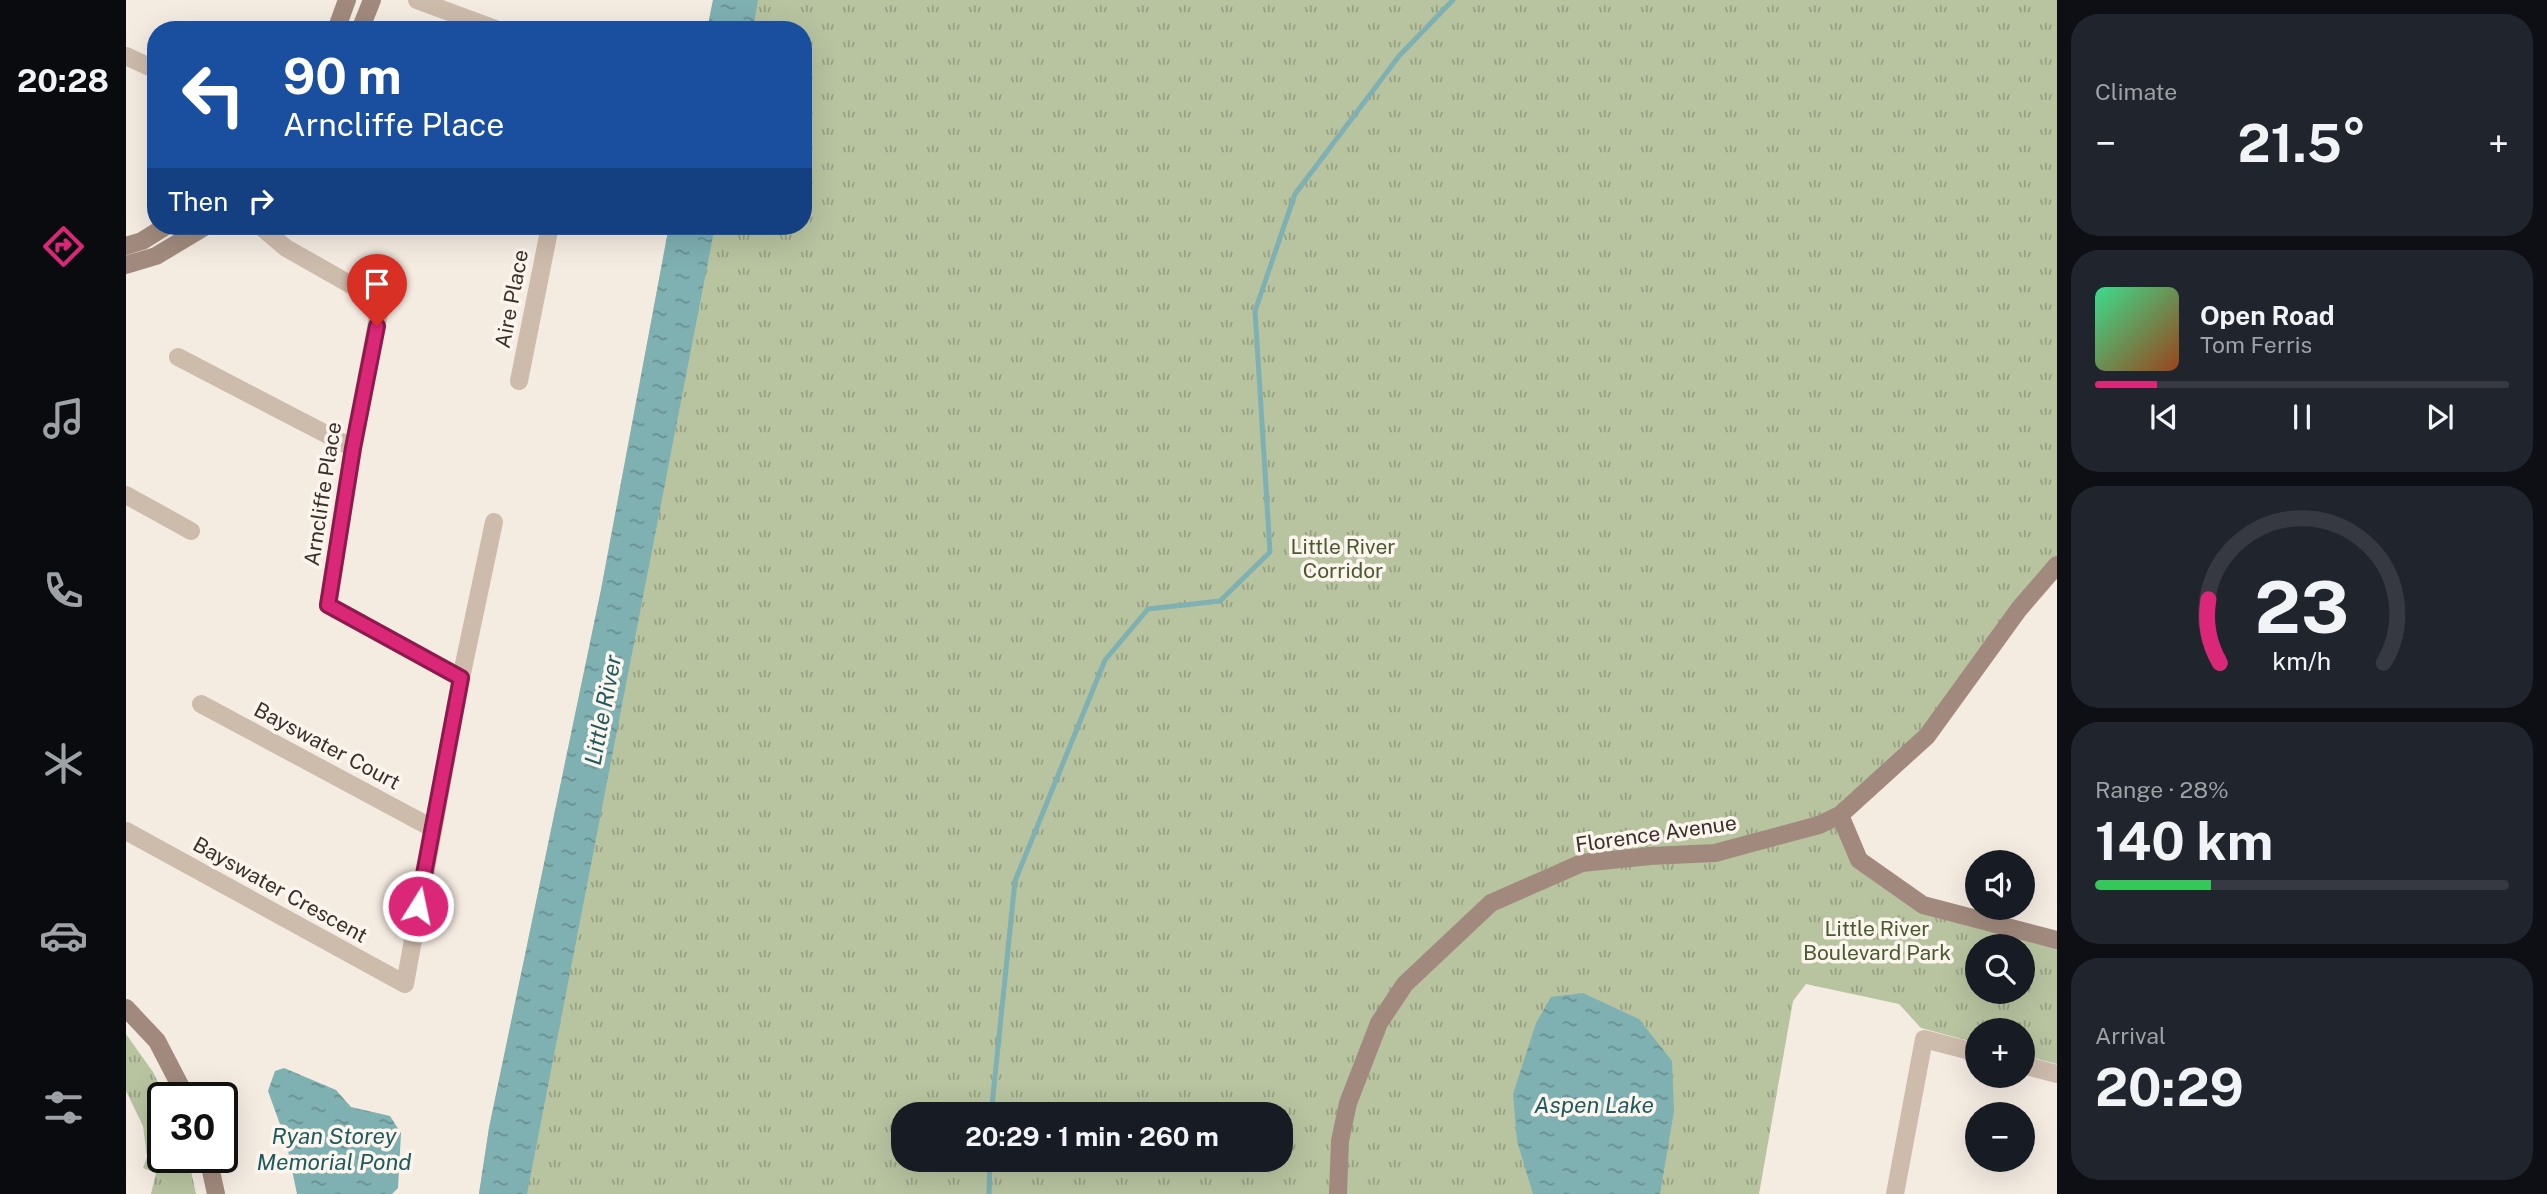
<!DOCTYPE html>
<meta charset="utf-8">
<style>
:root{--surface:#171b24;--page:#20242c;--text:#f1f3f6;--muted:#9ea1a6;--line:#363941;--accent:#db2777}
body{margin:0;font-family:"Public Sans",sans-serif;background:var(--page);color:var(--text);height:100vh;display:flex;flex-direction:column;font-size:26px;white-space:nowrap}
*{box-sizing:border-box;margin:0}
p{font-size:23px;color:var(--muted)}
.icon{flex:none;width:38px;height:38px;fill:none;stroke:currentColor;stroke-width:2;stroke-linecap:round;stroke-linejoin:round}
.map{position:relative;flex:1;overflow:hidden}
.sheet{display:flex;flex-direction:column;gap:14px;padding:14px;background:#0d0f14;width:490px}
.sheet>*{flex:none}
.guide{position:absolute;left:21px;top:21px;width:665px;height:214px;border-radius:28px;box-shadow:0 7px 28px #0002;background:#1a4fa0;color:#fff;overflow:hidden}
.buttons{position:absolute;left:1839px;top:850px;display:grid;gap:14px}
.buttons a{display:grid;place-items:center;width:70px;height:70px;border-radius:50%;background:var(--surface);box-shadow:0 7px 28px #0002;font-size:35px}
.speed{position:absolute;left:21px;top:1082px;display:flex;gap:14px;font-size:35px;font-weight:700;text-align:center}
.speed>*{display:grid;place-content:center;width:91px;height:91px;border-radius:50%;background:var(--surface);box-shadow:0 7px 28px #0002;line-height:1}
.speed .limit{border:4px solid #111;border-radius:10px;background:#fff;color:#111}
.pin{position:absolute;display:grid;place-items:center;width:60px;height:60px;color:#fff;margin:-72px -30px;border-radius:50% 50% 50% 0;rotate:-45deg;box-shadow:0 0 7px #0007}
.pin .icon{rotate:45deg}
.me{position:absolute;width:77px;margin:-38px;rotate:10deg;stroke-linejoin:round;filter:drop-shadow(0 0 5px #0008)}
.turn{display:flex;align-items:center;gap:24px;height:147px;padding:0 21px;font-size:32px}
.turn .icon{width:91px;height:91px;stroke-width:2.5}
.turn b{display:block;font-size:49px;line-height:60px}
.then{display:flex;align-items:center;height:66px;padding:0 21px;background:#0003;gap:14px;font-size:26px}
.big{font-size:52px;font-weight:700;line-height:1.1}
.sheet .card{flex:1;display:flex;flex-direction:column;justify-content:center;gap:10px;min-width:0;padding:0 24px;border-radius:28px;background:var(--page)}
.sheet .dial{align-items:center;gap:0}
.dial svg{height:182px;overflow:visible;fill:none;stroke:var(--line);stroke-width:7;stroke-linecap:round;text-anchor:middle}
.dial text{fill:var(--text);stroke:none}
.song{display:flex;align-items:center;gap:21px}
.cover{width:84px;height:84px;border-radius:10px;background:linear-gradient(135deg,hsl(150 70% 55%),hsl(20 70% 35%))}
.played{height:7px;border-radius:4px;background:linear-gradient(90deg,var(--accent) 15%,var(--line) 15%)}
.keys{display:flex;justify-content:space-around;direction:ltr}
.heat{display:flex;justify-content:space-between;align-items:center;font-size:38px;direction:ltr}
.charge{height:10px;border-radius:5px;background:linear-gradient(90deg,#34c759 28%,var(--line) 0)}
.trip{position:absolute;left:765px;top:1102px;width:402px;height:70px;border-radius:28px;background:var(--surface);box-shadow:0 7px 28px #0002;font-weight:700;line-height:70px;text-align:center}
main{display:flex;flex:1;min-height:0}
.tabs{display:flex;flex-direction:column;width:126px;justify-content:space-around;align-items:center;background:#090b0e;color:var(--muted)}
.tabs .icon{width:49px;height:49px}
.tabs .on{color:var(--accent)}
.tabs b{font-size:32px;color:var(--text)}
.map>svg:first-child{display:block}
</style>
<main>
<nav class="tabs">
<b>20:28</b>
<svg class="icon on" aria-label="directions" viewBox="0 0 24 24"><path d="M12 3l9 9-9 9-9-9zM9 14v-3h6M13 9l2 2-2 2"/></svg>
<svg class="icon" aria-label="music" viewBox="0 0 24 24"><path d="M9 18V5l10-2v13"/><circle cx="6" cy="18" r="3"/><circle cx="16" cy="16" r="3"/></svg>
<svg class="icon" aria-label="phone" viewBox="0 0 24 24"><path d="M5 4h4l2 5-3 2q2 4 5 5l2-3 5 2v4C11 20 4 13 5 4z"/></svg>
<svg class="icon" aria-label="climate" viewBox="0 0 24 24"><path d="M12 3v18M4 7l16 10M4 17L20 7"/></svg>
<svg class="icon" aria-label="car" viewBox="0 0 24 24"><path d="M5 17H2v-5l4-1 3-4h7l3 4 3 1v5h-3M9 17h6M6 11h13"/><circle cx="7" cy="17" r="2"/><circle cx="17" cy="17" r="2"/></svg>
<svg class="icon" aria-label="filters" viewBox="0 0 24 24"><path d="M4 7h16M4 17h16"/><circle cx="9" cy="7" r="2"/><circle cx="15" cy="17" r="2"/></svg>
</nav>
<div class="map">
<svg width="1931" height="1194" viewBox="0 0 1931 1194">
<defs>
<pattern id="grass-tufts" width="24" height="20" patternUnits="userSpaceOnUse" patternTransform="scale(1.75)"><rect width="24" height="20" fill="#b8c4a0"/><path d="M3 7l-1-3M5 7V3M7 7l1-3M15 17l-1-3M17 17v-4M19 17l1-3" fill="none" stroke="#97a083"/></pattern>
<pattern id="water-ripples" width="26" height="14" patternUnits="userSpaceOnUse" patternTransform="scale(1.75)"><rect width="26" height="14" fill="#7fb0b2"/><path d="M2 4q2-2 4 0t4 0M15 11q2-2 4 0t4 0" fill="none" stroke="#699091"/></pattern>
</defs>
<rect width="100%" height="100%" fill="#f4ebe1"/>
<path fill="url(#grass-tufts)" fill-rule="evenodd" d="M587,0H1931V565L1801,736L1714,815L1733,860L1797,905L1931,940V1064L1897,1055V1031H1852L1851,1043L1795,1028L1773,1004L1680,984L1667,1001L1633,1194H353L363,1128L475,590L543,226H677V30H581ZM1852,947H1897V992H1852ZM777,1115H1155V1160H777Z
M0,1034L27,1072L39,1097H37V1157H62L70,1194H25L30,1173L17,1168L21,1157L17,1126L0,1091Z"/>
<path fill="url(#water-ripples)" d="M587,0H632L627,30H581Z
M543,226H589L401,1194H353L363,1128L475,590Z
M1457,993L1513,1019L1546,1061L1548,1111L1534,1194H1407L1391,1141L1387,1094L1410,1023L1425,997Z
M158,1068L210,1090L225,1107L264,1116L275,1133L272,1188L266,1194H171L160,1141L142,1091L149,1071Z"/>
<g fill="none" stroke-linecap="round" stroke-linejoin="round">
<path stroke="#7fb0b2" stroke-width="5" d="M865,1115L889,881L979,660L1022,609L1094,601L1144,552L1129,311L1169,194L1273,56L1327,0
M863,1194L864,1160"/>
<path stroke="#cdbbac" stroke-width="18" d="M291,0L372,30
M0,56L30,70
M134,226L160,248L255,302L227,448L202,605L335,678
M52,357L227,448
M393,381L424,226
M0,495L65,531
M75,704L306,828
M0,831L279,984L335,678L368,522
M1897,1065L1931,1074
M1769,1194L1798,1039L1852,1053"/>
<path stroke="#a18a7d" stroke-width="18" d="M210,30L221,0
M234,30L246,0
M0,246L16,241L40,226
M0,265L30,256L80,226
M1714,815L1733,860L1797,905L1931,940
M0,1008L31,1041L60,1097
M82,1157L90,1194
M1212,1194L1214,1141L1222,1103L1253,1023L1279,984L1365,903L1456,863L1524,856L1589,853L1693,825L1714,815L1801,736L1893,609L1931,565"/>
</g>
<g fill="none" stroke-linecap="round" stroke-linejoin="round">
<g stroke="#8e194d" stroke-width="18">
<path id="route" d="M251,326L227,448L202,605L335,678L292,906"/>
</g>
<use href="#route" stroke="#db2777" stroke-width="12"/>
</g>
<g text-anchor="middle" stroke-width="7" stroke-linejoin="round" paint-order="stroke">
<g font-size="21" fill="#3b302b" stroke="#fbf5ee">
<text transform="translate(386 299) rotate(-79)" y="7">Aire Place</text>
<text transform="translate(197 494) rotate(-81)" y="7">Arncliffe Place</text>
<text transform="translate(201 746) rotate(28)" y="7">Bayswater Court</text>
<text transform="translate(1530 834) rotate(-8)" y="7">Florence Avenue</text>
<text transform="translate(154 890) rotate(29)" y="7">Bayswater Crescent</text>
</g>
<g font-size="21" fill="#4a5a2e" stroke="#fbf5ee">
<text x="1217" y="554">Little River<tspan x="1217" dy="24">Corridor</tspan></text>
<text x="1751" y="936">Little River<tspan x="1751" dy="24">Boulevard Park</tspan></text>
</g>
<g font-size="23" font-style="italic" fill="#1f5a5e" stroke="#fbf5ee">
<text transform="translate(477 710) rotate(-79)" y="8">Little River</text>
<text x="1468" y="1113">Aspen Lake</text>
<text x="208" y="1144">Ryan Storey<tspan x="208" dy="26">Memorial Pond</tspan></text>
</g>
</g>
</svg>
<div class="buttons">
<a><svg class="icon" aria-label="sound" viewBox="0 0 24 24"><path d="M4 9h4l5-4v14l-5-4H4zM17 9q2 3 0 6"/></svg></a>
<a><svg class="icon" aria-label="search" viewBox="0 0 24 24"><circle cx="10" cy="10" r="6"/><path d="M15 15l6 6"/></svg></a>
<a>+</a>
<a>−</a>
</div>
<div class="speed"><div class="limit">30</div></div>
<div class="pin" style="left:251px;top:326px;background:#d93025"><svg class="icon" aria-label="arrive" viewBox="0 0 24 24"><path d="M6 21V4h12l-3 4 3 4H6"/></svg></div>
<svg class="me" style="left:292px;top:906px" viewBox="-20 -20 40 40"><circle r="17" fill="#db2777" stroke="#fff" stroke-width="3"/><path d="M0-11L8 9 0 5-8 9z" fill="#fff"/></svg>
<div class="trip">20:29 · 1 min · 260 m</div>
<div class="guide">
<div class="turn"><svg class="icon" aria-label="left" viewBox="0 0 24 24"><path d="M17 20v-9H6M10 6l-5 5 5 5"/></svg><div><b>90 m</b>Arncliffe Place</div></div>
<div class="then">Then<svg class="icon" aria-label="right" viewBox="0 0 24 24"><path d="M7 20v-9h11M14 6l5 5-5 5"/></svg></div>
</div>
</div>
<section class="sheet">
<div class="card"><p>Climate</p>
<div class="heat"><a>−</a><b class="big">21.5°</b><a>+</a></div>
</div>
<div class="card">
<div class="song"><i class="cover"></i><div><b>Open Road</b><p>Tom Ferris</p></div></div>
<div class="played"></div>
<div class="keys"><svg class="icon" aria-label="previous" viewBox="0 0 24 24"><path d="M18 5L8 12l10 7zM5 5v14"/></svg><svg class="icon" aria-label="pause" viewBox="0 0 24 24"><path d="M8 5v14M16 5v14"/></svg><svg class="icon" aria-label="next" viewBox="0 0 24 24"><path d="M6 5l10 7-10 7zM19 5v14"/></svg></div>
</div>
<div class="card dial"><svg viewBox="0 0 100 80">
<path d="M14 69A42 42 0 1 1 86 69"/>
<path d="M14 69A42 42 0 0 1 9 41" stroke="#db2777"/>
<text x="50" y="56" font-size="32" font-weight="700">23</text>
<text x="50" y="72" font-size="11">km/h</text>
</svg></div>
<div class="card"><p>Range · 28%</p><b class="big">140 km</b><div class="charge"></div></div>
<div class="card"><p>Arrival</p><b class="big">20:29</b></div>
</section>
</main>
